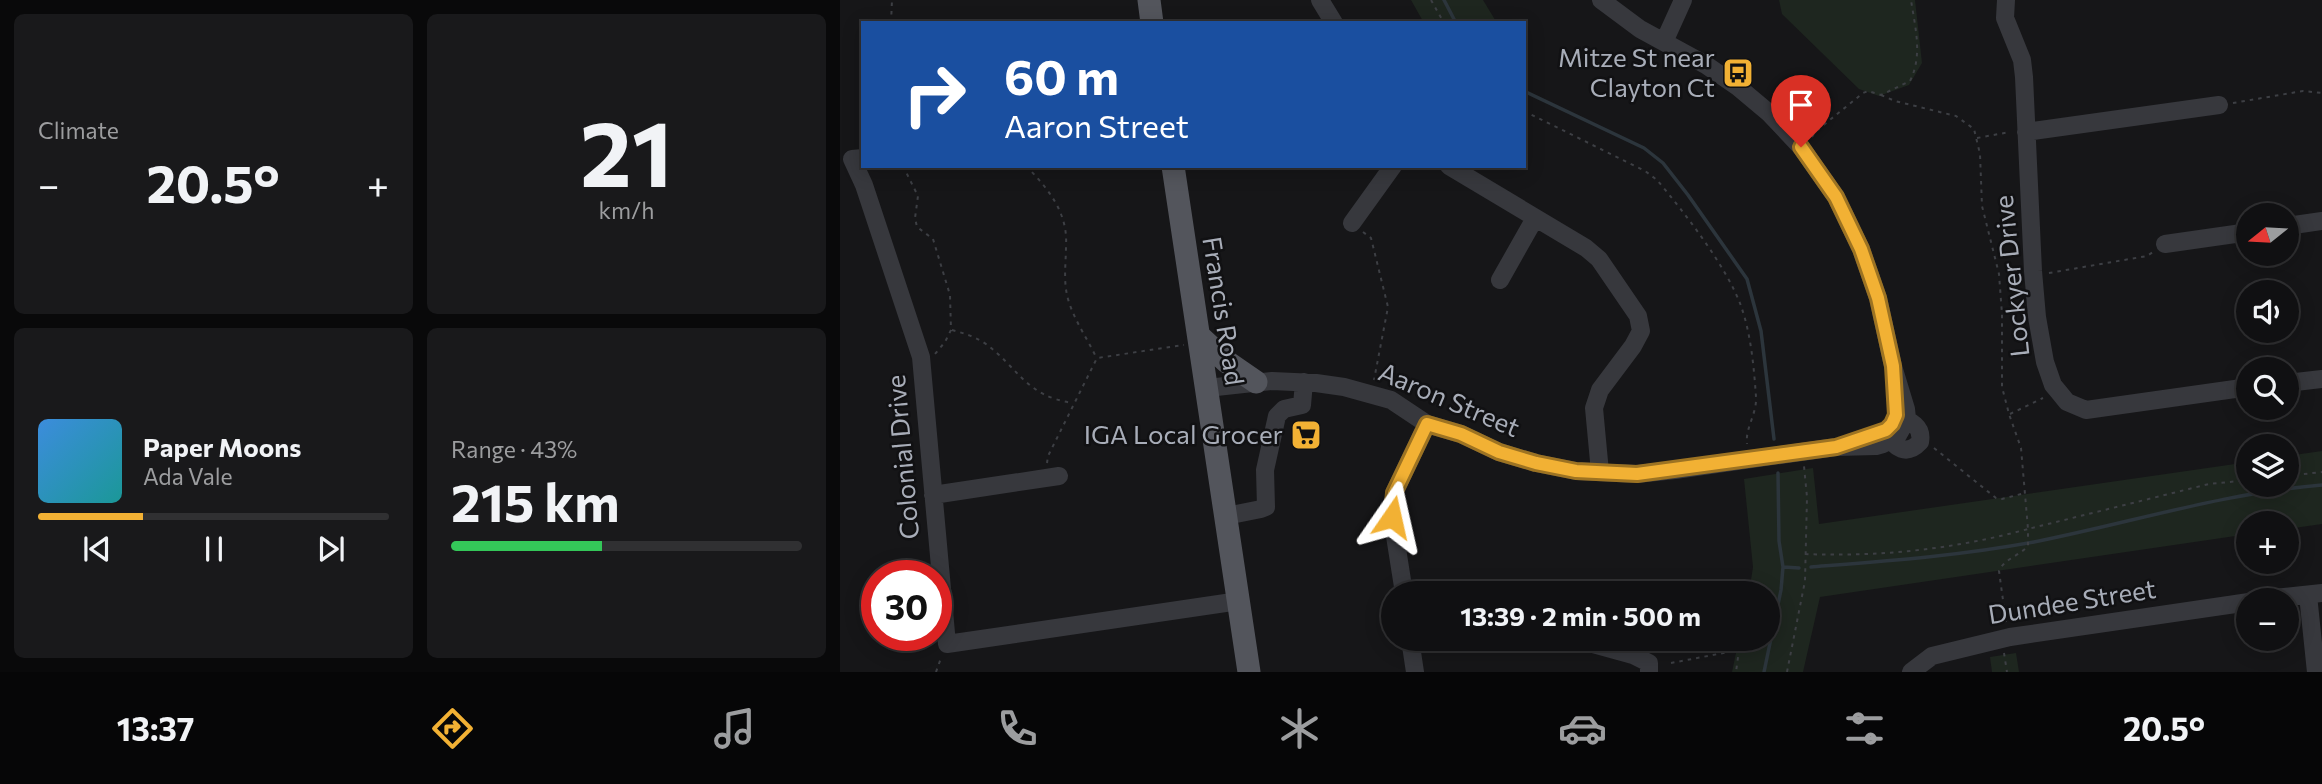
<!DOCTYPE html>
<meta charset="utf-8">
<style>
:root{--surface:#101012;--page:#19191b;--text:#f1f3f6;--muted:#9c9d9f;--line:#303032;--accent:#f2b134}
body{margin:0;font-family:Commissioner,sans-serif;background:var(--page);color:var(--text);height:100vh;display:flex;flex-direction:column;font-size:26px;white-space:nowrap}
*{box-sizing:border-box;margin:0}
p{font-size:23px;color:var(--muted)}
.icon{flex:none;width:38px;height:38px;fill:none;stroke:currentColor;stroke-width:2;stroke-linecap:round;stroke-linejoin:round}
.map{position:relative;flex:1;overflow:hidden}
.details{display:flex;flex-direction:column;gap:14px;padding:14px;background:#09090a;width:840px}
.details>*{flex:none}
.top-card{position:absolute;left:21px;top:21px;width:665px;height:147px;border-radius:0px;box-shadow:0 4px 18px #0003,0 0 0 2px var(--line);background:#1a4fa0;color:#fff;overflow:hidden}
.needle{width:46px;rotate:252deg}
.controls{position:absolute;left:1396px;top:203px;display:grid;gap:14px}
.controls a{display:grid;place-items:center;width:63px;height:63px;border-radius:50%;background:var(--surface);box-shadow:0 4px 18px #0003,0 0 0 2px var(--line);font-size:35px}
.speed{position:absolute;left:21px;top:560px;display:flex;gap:14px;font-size:35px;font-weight:700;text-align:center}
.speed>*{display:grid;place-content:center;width:91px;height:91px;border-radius:50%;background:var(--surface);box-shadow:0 4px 18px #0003,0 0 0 2px var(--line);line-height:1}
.speed .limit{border:10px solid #d22;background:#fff;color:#111}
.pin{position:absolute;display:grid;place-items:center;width:60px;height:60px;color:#fff;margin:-72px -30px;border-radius:50% 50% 50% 0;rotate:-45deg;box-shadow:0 0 7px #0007}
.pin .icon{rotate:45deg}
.me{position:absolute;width:77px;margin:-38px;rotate:11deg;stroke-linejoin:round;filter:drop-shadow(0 0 5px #0008)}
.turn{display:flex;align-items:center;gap:24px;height:147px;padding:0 28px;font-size:32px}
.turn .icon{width:91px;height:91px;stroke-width:2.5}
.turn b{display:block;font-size:49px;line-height:60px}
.big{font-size:52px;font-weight:700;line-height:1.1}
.details .widget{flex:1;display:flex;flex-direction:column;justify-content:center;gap:10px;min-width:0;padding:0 24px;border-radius:10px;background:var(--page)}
.details .dial{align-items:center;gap:0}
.dial b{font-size:91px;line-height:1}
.song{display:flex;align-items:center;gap:21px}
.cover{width:84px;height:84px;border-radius:10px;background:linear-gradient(135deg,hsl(210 70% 55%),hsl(180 70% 35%))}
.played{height:7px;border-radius:4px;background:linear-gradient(90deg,var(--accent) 30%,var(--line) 30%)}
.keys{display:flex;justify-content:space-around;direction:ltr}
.heat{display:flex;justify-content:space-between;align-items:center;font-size:38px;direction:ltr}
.charge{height:10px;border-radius:5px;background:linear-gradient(90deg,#34c759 43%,var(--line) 0)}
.details .tiles{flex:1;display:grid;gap:14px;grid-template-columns:repeat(2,1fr)}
.trip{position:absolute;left:541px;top:581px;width:399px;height:70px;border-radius:35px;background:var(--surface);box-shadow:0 4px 18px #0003,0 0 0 2px var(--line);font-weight:700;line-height:70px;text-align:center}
.tabs{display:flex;height:112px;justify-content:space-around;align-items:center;background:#060607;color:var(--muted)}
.tabs .icon{width:49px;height:49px}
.tabs .selected{color:var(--accent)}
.tabs b{font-size:32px;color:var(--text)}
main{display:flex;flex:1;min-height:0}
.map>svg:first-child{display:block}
</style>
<main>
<section class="details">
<div class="tiles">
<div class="widget"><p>Climate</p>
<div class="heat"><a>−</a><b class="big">20.5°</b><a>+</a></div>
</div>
<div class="widget dial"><b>21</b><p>km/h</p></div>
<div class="widget">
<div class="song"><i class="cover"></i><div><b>Paper Moons</b><p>Ada Vale</p></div></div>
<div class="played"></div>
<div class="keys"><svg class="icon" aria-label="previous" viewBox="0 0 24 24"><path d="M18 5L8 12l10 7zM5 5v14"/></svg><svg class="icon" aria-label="pause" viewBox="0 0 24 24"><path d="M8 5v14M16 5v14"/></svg><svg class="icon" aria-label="next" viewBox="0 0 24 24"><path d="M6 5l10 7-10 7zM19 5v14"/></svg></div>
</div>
<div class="widget"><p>Range · 43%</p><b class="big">215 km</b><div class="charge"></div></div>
</div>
</section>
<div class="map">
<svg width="1482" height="672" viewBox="0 0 1482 672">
<rect width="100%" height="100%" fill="#161618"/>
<path fill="#1e261f" d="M571,0H643L657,23H584Z
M939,0H1075L1082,63L1069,85L1039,96L1019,89L942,14Z
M1482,451V524L1447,529V523H1409V534L980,597L963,672H892L899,639H928V593H909L913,567L904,479L973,468L979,524L1409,462V485H1447V456Z
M1176,653L1179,672H1152L1150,657Z"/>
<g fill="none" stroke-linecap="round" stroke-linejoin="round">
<path stroke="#2c353c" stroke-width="3.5" d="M604,0L616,23
M684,91L804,148L823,163L848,195L907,279L921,331L934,439
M944,567L959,568
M971,567C1047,561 1118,556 1194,542C1290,523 1383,493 1482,485
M924,672L941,590L943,567L939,541L938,473"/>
<path stroke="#3d3f44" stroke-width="2" stroke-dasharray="3.5 5" stroke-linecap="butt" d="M591,0L604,23
M51,23L52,0
M1041,95L1055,101L1116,116L1134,129L1140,154L1142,206L1159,274L1162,314V387L1169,414L1181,448L1188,529L1369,484L1409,480
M1393,103L1463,91L1482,93
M684,111L805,171L817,180C844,212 887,267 901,306C911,334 914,368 916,397C917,414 905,428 907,444
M972,137L975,132L1023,93L1028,91L1041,95L1070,81C1083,55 1075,27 1071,0
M1137,138L1170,132
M63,166L78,196L75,218L77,227L93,239L110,295L111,330L105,342L95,354
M186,166C208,188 228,213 226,245C226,264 223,281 228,299C234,320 247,338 256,357
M523,232L531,238L548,307L534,380
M1209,273L1307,256L1313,252
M112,330C123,333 133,336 143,342C178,366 184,396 233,403
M1170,414L1203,398
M1094,448L1156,498L1162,499L1185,493
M207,463L208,456L257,358L344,345
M1447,476L1482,472
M965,554C1041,557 1115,549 1188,529V546C1179,556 1164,559 1159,571L1166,622
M1164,653L1167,672
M831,663L899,650L896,672
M96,672L101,658
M947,672L965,581L967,497L964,466"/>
<path stroke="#37383d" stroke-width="18" d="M480,0L494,23
M1166,0L1165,18L1182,60L1184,77L1193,271L1197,317L1205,362L1213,385L1218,391L1227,402L1246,410L1409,387
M824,42L843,0
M1186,132L1379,105
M23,158L12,159L24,185L81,357L107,644L399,601
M609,166L746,248L759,259L798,316L801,331L793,346L760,390L754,408L760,472
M512,223L553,166
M1447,226L1482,221
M1325,244L1409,232
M660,280L695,218
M1447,383L1482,379
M367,388L432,381L476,383L504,387L551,400L587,424L621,434L659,452L696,463L736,471L797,474L835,470L996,447L1036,446L1043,444L1058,435L1067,419L1066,409L1053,366L1038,298L1021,249L996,197L961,147L929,113L898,87L866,65L800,29L761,0
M1047,433C1054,449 1067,456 1080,442C1083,426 1071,421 1057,416
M93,495L219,476
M386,516L421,509L426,507L425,470L437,416L444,409L462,405L464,382
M564,593L552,517L554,493L587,424
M1468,595L1476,672
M1417,600L1482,593
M570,639L575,672
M735,639L793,655L809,663V672
M1071,672L1092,656L1170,637L1409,602"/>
<path stroke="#53555c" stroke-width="23" d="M309,0L312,23
M333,166L409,672
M359,336L387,362L416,382"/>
</g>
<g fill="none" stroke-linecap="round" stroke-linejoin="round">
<g stroke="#9d7322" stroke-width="18">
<path id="route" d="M552,517L554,493L587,424L621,434L659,452L696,463L736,471L797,474L996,447L1046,430L1052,424L1056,415L1053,366L1038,298L1021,249L996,197L961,147"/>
</g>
<use href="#route" stroke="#f2b134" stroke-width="12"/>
</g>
<defs>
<g id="bus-square" transform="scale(1.575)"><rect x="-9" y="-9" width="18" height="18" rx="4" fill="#f2b134" stroke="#111113"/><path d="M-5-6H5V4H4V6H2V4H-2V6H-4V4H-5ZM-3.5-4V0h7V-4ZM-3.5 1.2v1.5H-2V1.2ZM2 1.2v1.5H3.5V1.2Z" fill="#111"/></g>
<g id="supermarket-square" transform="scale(1.575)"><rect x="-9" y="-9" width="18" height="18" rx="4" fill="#f2b134" stroke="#111113"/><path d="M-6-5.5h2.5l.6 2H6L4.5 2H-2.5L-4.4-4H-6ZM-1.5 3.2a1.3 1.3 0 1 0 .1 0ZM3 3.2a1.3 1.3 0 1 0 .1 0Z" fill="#111"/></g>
</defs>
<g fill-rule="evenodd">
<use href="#bus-square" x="898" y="73"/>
<use href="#supermarket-square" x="466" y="435"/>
</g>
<g text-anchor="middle" stroke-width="5" stroke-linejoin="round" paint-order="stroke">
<g font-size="26" fill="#a8adb8" stroke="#111113" text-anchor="end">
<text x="875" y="67">Mitze St near<tspan x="875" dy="30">Clayton Ct</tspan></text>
<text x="443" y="444">IGA Local Grocer</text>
</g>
<g font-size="26" fill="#a8adb8" stroke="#111113">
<text transform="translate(1172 276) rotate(-96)" y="9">Lockyer Drive</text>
<text transform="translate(383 311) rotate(81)" y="9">Francis Road</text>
<text transform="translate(609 400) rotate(23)" y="9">Aaron Street</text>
<text transform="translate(63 457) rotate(-95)" y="9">Colonial Drive</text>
<text transform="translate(1232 602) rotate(-9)" y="9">Dundee Street</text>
</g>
</g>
</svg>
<div class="controls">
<a><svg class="needle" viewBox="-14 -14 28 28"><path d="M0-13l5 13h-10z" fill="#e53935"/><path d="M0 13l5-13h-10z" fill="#9c9d9f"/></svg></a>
<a><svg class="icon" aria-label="sound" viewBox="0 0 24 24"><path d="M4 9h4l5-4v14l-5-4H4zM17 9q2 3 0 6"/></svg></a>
<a><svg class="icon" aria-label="search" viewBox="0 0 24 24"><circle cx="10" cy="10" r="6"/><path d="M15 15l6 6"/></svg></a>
<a><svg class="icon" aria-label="layers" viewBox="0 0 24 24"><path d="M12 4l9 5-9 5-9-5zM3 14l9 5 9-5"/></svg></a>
<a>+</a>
<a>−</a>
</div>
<div class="speed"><div class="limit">30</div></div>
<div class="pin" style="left:961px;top:147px;background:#d93025"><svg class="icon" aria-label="arrive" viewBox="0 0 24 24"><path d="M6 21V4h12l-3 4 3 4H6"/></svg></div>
<svg class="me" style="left:552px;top:517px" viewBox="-20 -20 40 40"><path d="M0-17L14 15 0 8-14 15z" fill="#f2b134" stroke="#fff" stroke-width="4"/></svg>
<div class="trip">13:39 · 2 min · 500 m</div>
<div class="top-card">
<div class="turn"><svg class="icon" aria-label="right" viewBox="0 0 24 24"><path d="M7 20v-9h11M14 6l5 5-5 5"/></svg><div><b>60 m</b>Aaron Street</div></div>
</div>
</div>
</main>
<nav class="tabs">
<b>13:37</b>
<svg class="icon selected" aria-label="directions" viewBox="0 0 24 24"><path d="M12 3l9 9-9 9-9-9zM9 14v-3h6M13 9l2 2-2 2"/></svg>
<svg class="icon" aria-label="music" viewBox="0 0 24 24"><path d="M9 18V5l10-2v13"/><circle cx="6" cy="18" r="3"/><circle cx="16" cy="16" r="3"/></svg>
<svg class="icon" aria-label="phone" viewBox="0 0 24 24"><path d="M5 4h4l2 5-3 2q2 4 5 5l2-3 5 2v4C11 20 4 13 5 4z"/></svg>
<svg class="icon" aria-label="climate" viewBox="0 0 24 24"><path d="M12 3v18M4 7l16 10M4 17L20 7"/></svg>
<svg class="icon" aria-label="car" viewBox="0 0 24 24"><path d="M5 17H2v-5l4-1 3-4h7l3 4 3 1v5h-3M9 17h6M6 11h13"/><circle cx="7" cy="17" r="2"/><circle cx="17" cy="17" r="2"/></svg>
<svg class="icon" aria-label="filters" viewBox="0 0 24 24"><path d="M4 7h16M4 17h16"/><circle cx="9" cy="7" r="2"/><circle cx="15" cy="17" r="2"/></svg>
<b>20.5°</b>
</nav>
